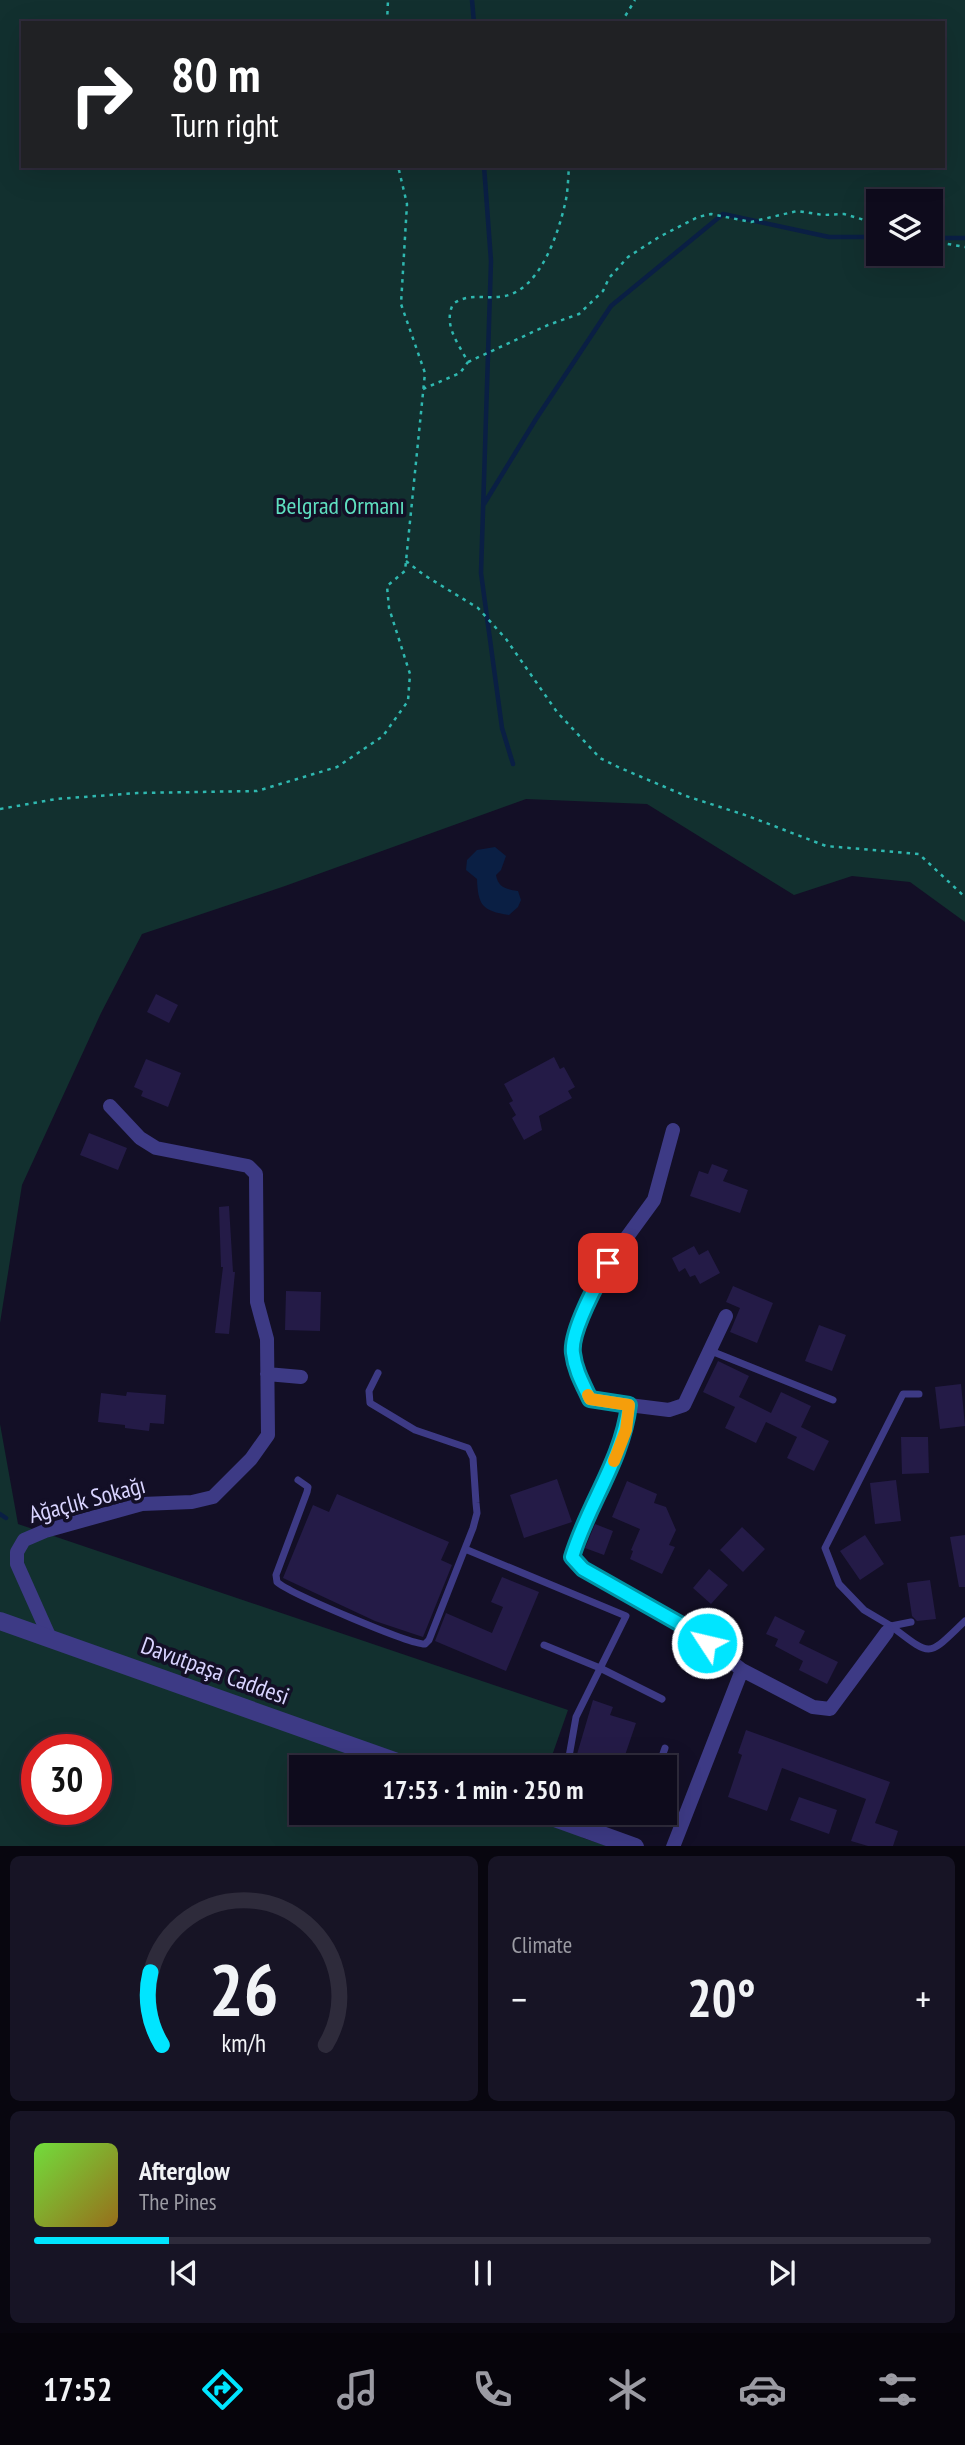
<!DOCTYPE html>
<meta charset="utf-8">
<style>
:root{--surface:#0e0b1c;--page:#171425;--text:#f1f3f6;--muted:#9b9ba3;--line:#2e2b3b;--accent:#00e5ff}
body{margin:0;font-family:"PT Sans Narrow",sans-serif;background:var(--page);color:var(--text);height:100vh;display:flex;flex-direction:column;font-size:26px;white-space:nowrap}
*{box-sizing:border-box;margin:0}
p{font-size:23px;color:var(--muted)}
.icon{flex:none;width:38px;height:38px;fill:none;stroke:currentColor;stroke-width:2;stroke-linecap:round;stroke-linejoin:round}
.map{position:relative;height:1846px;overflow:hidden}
.side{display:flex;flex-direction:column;gap:10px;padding:10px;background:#08060f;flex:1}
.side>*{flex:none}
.top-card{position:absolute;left:21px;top:21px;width:924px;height:147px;border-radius:0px;box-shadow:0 7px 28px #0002,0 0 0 2px var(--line);background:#202124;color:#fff;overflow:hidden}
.controls{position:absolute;left:866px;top:189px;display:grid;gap:14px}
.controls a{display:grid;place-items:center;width:77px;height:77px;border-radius:0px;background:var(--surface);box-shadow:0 7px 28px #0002,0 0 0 2px var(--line);font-size:35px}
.speed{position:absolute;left:21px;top:1734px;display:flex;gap:14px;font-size:35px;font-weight:700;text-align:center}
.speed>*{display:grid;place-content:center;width:91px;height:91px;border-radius:50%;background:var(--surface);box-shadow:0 7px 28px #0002,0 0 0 2px var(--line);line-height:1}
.speed .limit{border:10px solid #d22;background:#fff;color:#111}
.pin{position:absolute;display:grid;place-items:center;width:60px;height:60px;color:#fff;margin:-30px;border-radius:14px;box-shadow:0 4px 10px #0006}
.me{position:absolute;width:77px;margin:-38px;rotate:305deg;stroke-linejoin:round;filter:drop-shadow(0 0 5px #0008)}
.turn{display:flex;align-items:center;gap:24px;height:147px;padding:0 35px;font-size:32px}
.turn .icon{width:91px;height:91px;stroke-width:2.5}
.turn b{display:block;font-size:49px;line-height:60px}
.big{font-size:52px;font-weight:700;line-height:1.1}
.side .card{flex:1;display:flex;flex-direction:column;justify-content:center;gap:10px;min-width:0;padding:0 24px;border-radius:10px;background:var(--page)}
.side .dial{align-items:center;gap:0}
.dial svg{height:182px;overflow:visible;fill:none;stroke:var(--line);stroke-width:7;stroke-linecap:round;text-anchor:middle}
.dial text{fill:var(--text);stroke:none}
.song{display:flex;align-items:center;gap:21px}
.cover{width:84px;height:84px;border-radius:10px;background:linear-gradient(135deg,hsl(100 70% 55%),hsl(40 70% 35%))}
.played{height:7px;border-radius:4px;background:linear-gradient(90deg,var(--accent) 15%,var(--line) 15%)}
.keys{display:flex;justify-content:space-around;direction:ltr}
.heat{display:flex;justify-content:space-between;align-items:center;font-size:38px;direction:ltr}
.side .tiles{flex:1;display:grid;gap:10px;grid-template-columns:1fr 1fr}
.card:last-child{grid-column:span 2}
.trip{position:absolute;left:289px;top:1755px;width:388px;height:70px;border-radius:0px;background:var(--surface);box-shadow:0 7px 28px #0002,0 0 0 2px var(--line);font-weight:700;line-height:70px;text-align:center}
.dock{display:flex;height:112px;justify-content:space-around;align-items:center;background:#06040b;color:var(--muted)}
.dock .icon{width:49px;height:49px}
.dock .on{color:var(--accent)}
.dock b{font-size:32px;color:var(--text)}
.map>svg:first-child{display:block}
</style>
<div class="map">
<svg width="965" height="1847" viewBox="0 0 965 1847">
<rect width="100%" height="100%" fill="#130f26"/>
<path fill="#12302f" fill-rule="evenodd" d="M0,0H965V922L910,882L852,876L794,895L647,804L526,799L285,886L142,934L101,1013L22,1185L0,1323ZM23,23H943V166H23ZM878,201H931V254H878Z
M0,1424L18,1524L568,1710L548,1767L301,1768V1813H560L583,1838L607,1846H0ZM37,1750H96V1810H37Z"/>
<path fill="#0a1f44" d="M495,847L506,856L501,870L496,875C498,888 507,889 518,891L521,900L518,907L509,915C482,911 478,905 477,879L466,870L467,860L477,850Z"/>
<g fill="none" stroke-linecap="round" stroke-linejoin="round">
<path stroke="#0a1f44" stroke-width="4.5" d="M472,0L474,23
M484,166L491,261L481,573L502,728L513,764
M931,238H965
M484,504L536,419L611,306L723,214L829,237H878
M0,1514L6,1518"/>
</g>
<path fill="#241b47" d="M156,994L178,1005L169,1023L147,1012Z
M554,1057L560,1069L564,1067L575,1087L568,1091L572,1098L539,1116L542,1130L524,1140L512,1118L516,1115L509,1103L513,1101L504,1084Z
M146,1059L181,1073L168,1107L141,1096L143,1091L134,1087Z
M89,1133L127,1148L118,1170L80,1155Z
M712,1164L728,1170L723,1181L748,1190L740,1213L690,1196L699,1171L708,1174Z
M229,1206L233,1272H235L229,1334L215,1333L223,1267H221L219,1207Z
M694,1246L699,1255L708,1250L720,1273L700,1284L695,1275L690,1277L685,1268L679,1272L672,1258Z
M733,1286L773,1303L757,1343L730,1332L740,1308L726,1302Z
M286,1291L321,1292L320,1331L285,1330Z
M819,1325L846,1335L832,1371L805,1361Z
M718,1361L749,1376L739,1397L771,1413L781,1392L811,1406L801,1427L829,1441L814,1471L787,1458L797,1437L766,1422L756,1443L725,1428L735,1407L703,1392Z
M961,1384L965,1426L940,1429L935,1387Z
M127,1392L166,1395L164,1424L150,1423L149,1431L125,1428V1425L98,1422L101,1393L126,1396Z
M901,1437H928L929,1473L902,1474Z
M557,1479L572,1522L524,1538L510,1495Z
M896,1480L901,1521L875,1524L870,1483Z
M627,1481L657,1494L654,1503L666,1507L676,1530L669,1545L675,1547L662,1574L630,1559L633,1551L631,1550L640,1529L612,1517Z
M337,1494L449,1542L441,1560L452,1565L423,1637L375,1621L283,1578L313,1505L329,1512Z
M595,1524L613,1531L604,1555L585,1548Z
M742,1527L765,1549L743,1572L720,1550Z
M865,1535L884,1564L860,1580L840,1551Z
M965,1535V1587H959L950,1537Z
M709,1569L728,1585L711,1604L693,1588Z
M502,1577L539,1592L506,1671L435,1641L446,1613L492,1633L503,1607L491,1602Z
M930,1580L936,1619L917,1621L912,1616L907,1583Z
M775,1616L805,1631L799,1643L838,1662L827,1684L799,1670L803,1661L775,1646L778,1639L766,1634Z
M593,1700L613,1707L610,1715L636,1723L621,1767L600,1760L597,1768L575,1761Z
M746,1730L890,1782L875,1823L898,1831L893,1846H868L851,1841L866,1799L782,1768L767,1811L728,1797L742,1755L738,1753Z
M799,1797L837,1810L829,1834L790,1820Z"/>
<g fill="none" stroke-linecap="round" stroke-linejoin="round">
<path stroke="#2fb8b0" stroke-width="2.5" stroke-dasharray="3.5 5" stroke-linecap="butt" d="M387,23L388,0
M621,23L635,0
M931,241L965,247
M468,362L548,325L579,314L603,291L609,278L628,257L659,237L698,217L711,214L751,222L797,211L823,215L844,214L878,224
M423,389L460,373L468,362C458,343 443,325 453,304C469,292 487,300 505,296C540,289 558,234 565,204C568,192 568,179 569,166
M406,561L424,575L478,608L506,639L557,712L600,758L618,767L686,796L748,816L826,846L919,854L965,897
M0,809L56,799L137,793L257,791L337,767L383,736L408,701L410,674L389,608L387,586L405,571L425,373L401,304L407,204L398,166"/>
<path stroke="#3d3a85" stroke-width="7" d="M711,1351L833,1400
M298,1480L308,1487L307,1492L276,1575L277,1582C289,1593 411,1645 425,1644L429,1640L473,1528L477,1513L476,1503L473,1458L468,1448L415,1430L370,1403L369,1391L378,1373
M465,1549L626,1616L576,1717L567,1768
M891,1626C933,1658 927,1657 965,1621
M891,1626L911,1622
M888,1632L891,1626L864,1610L839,1584L825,1548L903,1394H919
M544,1645L600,1668L662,1699
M658,1768L665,1748
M615,1813L632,1820L642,1813"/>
<path stroke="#3d3a85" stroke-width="14" d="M673,1130L654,1200L608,1263L588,1301L577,1333L572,1350L575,1368L590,1399L629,1405C622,1462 588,1504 572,1557L583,1568L689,1629L742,1670L813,1707L830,1709L887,1632
M267,1374L301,1377
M629,1405L669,1410L684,1405L726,1316
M50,1638L17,1564V1552L24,1540L45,1531L142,1504L192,1502L213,1497L251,1459L268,1435L267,1339L257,1302L256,1174L248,1166L156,1148L140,1138L110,1106
M673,1847L742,1670"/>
<path stroke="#3d3a85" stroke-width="18" d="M0,1621L414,1768
M541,1813L635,1847"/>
</g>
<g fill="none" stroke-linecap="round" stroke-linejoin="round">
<g stroke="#0095a6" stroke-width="18">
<path id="route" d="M608,1263C597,1283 570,1332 573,1353C575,1370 583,1384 590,1399L629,1405C622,1461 588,1504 572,1557L583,1569L689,1629L707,1643"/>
</g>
<use href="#route" stroke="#00e5ff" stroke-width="12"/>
<path stroke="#f59e0b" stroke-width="12" d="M588,1395L590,1399L629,1405L626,1430L614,1461"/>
</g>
<g text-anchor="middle" stroke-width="7" stroke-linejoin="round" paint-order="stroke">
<g font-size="24" fill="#5fe0c0" stroke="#130f26">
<text x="340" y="514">Belgrad Ormanı</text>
</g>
<g font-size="24" fill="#d9d4ff" stroke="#130f26">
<text transform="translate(87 1500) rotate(-15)" y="8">Ağaçlık Sokağı</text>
<text transform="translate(215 1671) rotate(20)" y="8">Davutpaşa Caddesi</text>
</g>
</g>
</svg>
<div class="controls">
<a><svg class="icon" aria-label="layers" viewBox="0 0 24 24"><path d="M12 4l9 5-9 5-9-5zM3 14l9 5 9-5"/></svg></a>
</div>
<div class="speed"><div class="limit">30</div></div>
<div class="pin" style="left:608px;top:1263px;background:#d93025"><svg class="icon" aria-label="arrive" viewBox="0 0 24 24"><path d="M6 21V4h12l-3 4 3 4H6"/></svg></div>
<svg class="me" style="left:707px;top:1643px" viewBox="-20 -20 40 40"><circle r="17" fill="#00e5ff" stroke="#fff" stroke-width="3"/><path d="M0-11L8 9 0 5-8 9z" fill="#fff"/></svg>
<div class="trip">17:53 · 1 min · 250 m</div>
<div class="top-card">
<div class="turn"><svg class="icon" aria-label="right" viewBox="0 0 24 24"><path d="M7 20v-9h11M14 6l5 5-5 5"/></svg><div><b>80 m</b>Turn right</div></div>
</div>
</div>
<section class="side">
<div class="tiles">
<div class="card dial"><svg viewBox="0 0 100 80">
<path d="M14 69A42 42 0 1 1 86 69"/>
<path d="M14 69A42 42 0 0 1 9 37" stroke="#00e5ff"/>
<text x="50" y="56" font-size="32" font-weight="700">26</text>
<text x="50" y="72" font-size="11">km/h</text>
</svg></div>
<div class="card"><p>Climate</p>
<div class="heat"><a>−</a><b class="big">20°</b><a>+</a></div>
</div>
<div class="card">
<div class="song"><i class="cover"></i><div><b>Afterglow</b><p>The Pines</p></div></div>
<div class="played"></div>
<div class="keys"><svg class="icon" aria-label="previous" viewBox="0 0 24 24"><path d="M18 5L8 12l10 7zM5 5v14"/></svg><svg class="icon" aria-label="pause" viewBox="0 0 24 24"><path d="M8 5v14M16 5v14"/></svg><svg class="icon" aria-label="next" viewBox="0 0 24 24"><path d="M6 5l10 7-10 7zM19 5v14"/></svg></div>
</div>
</div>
</section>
<nav class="dock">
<b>17:52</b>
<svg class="icon on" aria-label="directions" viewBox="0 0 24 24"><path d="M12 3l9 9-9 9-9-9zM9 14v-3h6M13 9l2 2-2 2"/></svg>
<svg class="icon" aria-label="music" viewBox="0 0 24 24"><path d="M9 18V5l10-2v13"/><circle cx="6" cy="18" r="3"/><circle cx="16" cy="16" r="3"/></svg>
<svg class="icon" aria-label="phone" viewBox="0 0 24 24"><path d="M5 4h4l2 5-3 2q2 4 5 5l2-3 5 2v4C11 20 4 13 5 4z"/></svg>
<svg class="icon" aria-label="climate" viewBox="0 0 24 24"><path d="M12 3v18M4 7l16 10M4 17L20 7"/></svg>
<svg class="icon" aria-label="car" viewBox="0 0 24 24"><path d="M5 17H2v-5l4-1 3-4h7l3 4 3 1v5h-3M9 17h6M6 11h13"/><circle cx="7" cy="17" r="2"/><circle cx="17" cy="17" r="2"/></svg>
<svg class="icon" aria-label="filters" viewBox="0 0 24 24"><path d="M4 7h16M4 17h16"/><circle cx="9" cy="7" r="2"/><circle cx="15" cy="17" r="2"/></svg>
</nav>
